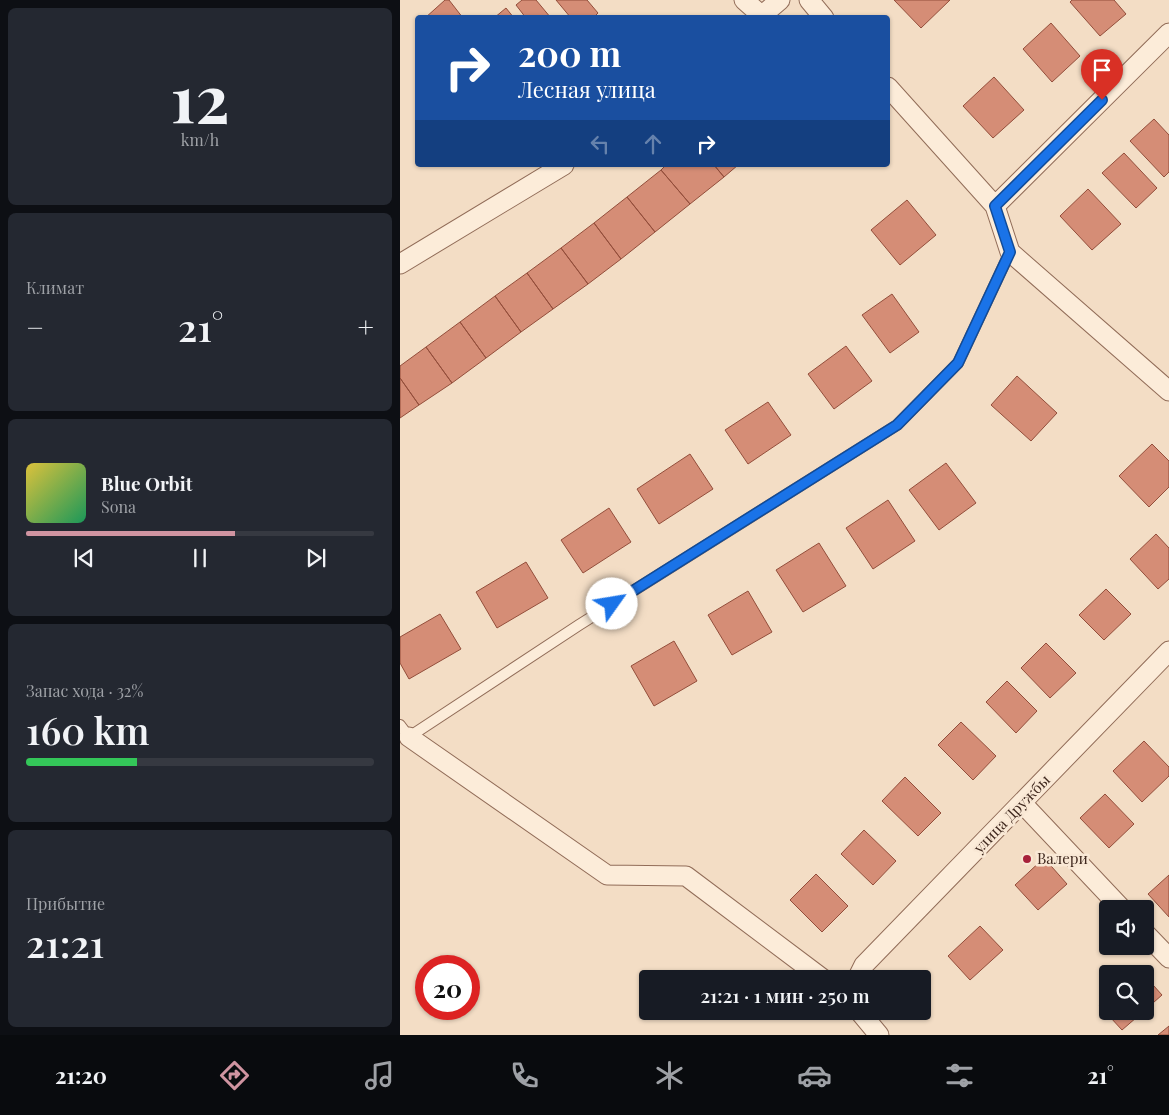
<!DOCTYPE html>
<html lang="ru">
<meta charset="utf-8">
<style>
:root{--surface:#171b24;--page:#242831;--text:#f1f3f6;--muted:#9ea1a6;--line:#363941;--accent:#d094a1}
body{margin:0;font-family:"Playfair Display",serif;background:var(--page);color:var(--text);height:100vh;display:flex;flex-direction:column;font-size:19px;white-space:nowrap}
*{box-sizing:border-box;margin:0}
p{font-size:16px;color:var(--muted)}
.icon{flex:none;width:28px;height:28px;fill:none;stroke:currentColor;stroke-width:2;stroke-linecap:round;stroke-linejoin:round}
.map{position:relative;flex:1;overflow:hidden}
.side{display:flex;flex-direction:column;gap:8px;padding:8px;background:#0d0f14;width:400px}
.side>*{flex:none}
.guide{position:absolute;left:15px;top:15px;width:475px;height:152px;border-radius:5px;box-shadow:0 1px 4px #0004;background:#1a4fa0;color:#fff;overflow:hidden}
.fabs{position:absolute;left:699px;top:900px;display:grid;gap:10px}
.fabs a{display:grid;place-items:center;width:55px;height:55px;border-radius:5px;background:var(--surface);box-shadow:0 1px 4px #0004;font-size:25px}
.speed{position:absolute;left:15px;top:955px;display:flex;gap:10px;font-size:25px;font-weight:700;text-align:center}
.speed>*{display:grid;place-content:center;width:65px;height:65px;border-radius:50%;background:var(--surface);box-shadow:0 1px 4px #0004;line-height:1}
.speed .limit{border:8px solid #d22;background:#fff;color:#111}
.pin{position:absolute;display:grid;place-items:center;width:42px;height:42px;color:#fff;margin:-51px -21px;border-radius:50% 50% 50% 0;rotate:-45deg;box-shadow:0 0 5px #0007}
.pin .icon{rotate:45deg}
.me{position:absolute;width:55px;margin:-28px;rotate:58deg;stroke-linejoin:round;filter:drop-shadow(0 0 4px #0008)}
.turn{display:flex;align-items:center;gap:18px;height:105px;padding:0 20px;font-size:22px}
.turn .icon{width:65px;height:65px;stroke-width:2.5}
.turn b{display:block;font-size:35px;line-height:42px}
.lanes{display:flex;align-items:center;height:48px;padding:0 20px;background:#0003;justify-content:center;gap:25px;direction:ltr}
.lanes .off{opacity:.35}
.big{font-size:38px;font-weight:600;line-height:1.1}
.side .card{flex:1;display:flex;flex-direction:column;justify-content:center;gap:8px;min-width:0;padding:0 18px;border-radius:8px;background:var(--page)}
.side .dial{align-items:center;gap:0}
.dial b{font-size:65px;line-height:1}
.song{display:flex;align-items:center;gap:15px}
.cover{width:60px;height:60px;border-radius:8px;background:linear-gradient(135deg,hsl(50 70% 55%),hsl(150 70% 35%))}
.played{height:5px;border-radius:2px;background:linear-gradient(90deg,var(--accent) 60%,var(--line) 60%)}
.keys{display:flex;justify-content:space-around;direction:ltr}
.heat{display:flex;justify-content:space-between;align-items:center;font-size:28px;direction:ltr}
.charge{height:8px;border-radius:4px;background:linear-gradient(90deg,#34c759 32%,var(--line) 0)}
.trip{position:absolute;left:239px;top:970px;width:292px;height:50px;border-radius:5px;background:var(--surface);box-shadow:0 1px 4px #0004;font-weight:600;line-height:50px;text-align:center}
.tab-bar{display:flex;height:80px;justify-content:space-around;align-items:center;background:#090b0e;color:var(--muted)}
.tab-bar .icon{width:35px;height:35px}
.tab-bar .selected{color:var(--accent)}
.tab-bar b{font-size:22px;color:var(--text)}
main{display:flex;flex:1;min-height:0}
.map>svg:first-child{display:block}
</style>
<main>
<section class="side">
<div class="card dial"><b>12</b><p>km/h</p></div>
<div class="card"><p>Климат</p>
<div class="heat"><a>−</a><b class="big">21°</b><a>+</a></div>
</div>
<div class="card">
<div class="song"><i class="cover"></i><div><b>Blue Orbit</b><p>Sona</p></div></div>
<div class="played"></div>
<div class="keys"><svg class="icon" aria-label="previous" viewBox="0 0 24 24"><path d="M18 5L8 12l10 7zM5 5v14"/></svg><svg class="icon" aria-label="pause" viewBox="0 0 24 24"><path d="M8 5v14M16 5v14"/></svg><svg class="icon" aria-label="next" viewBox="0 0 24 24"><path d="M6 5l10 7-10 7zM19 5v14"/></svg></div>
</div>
<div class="card"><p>Запас хода · 32%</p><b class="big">160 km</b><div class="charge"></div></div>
<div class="card"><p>Прибытие</p><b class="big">21:21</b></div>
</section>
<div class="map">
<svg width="769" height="1035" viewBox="0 0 769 1035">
<rect width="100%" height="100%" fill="#f3ddc5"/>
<path fill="#d58d76" stroke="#934e3b" d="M45,0H49L63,18H25Z
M122,0H136L151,18H126L116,5Z
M156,0H187L198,13L193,18H171Z
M494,0H550L521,28Z
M672,0H714L726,14L700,36L670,2Z
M106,8L114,18H94Z
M651,23L680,56L652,82L623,49Z
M594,77L624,110L593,138L563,106Z
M754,119L769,135V172L764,177L730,141Z
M724,153L757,188L736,208L702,173Z
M266,165H314L324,177L290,204L261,170Z
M314,165H338L324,177Z
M261,170L290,204L255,232L227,197Z
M688,189L721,224L692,250L660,216Z
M227,197L255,232L221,259L194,223Z
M507,200L536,235L500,265L471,230Z
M194,223L221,259L188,284L161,248Z
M161,248L188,284L153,309L127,273Z
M127,273L153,309L121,332L95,296Z
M492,294L519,332L490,353L462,315Z
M95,296L121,332L86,358L60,322Z
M60,322L86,358L52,383L26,347Z
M446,346L472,381L434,409L408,374Z
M26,347L52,383L19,405L0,378V366Z
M617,376L657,413L631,441L591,405Z
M0,378L19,405L0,418Z
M368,402L391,435L348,464L325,430Z
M752,444L769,461V487L749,507L719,476Z
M290,454L313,489L259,524L237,489Z
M546,463L576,503L539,530L509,490Z
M488,500L515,541L473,569L446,528Z
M209,508L231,542L183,573L161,540Z
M756,534L769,548V579L758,589L730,559Z
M419,543L446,586L403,612L376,570Z
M126,562L148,598L97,628L76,592Z
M706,589L731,614L704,640L679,615Z
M348,591L372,632L332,655L308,615Z
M40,614L61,649L9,679L0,663V637Z
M274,641L297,681L254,706L231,666Z
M646,643L676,673L650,698L621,668Z
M607,681L637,711L616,733L586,702Z
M561,722L596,756L573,780L538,745Z
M744,741L769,767V776L742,802L713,771Z
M505,777L541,813L518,836L482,801Z
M705,794L734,824L709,848L680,818Z
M464,830L496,861L473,885L441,854Z
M644,858L667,884L638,910L615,885Z
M416,874L448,906L422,932L390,900Z
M769,875V917L748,894Z
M580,926L603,950L570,980L548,956Z
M745,976L762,995L745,1010Z
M708,998V1011H744L722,1030L699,1005Z
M769,1026V1035H758Z"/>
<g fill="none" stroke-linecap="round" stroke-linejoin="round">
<g stroke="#916c58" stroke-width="12">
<path id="service" d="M0,725L9,737L179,625L497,425L558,363L610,252"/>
</g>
<g stroke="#916c58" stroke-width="21">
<path id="minor" d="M344,0L362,16
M409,0L424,18
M359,18L380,0
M488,87L595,206L610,252L769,391
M595,206L769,33
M0,264L164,165
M9,737L207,875L286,876L423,979
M622,803L722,909
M745,933L769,958
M457,979L464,965L769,651
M459,1011L479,1035"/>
</g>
<use href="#service" stroke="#fcecd9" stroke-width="10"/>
<use href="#minor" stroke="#fcecd9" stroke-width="19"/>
</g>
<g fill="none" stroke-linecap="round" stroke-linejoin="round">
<g stroke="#114b97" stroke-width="12">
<path id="route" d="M212,604L497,425L558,363L610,252L595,206L702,100"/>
</g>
<use href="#route" stroke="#1a73e8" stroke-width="9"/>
</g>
<circle fill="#a7213a" stroke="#f9e8d5" stroke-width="2" cx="627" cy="859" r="5"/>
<g text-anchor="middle" stroke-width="5" stroke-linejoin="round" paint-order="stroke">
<g font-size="15" fill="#3f281e" stroke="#f9e8d5">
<text transform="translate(612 814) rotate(-46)" y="5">улица Дружбы</text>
</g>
<g font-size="15" fill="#3f281e" stroke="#f9e8d5" text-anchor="start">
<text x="637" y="864">Валери</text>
</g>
</g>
</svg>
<div class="fabs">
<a><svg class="icon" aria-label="sound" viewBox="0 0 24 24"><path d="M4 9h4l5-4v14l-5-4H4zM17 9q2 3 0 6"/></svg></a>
<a><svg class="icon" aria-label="search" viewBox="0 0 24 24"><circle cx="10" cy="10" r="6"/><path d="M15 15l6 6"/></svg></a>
</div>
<div class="speed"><div class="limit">20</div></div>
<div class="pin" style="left:702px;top:100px;background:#d93025"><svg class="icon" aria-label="arrive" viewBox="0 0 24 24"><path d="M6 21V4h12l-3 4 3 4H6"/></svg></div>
<svg class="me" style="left:212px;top:604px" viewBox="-20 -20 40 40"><circle r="19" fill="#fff"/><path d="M0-13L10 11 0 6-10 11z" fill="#1a73e8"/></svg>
<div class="trip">21:21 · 1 мин · 250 m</div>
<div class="guide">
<div class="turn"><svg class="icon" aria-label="right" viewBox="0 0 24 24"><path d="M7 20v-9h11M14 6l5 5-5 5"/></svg><div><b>200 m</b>Лесная улица</div></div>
<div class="lanes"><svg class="icon off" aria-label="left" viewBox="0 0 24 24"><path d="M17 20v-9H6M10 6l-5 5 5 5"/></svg><svg class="icon off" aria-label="ahead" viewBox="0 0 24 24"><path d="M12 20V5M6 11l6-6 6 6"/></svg><svg class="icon" aria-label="right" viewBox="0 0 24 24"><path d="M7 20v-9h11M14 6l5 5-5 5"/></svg></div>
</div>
</div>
</main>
<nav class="tab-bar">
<b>21:20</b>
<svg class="icon selected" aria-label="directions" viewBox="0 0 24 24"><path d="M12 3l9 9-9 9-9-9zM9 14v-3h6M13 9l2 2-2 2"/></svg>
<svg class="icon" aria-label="music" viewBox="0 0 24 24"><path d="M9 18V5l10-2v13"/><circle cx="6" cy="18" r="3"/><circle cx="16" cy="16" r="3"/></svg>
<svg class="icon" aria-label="phone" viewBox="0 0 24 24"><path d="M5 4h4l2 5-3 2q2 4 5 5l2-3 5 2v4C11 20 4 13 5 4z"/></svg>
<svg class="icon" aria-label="climate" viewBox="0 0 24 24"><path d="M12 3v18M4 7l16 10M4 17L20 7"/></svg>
<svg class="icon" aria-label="car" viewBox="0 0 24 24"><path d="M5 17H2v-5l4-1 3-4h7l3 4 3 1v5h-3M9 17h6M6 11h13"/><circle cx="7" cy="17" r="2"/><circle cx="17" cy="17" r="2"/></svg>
<svg class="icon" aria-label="filters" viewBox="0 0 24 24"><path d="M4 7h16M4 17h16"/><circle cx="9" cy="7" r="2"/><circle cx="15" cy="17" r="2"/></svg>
<b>21°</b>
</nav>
